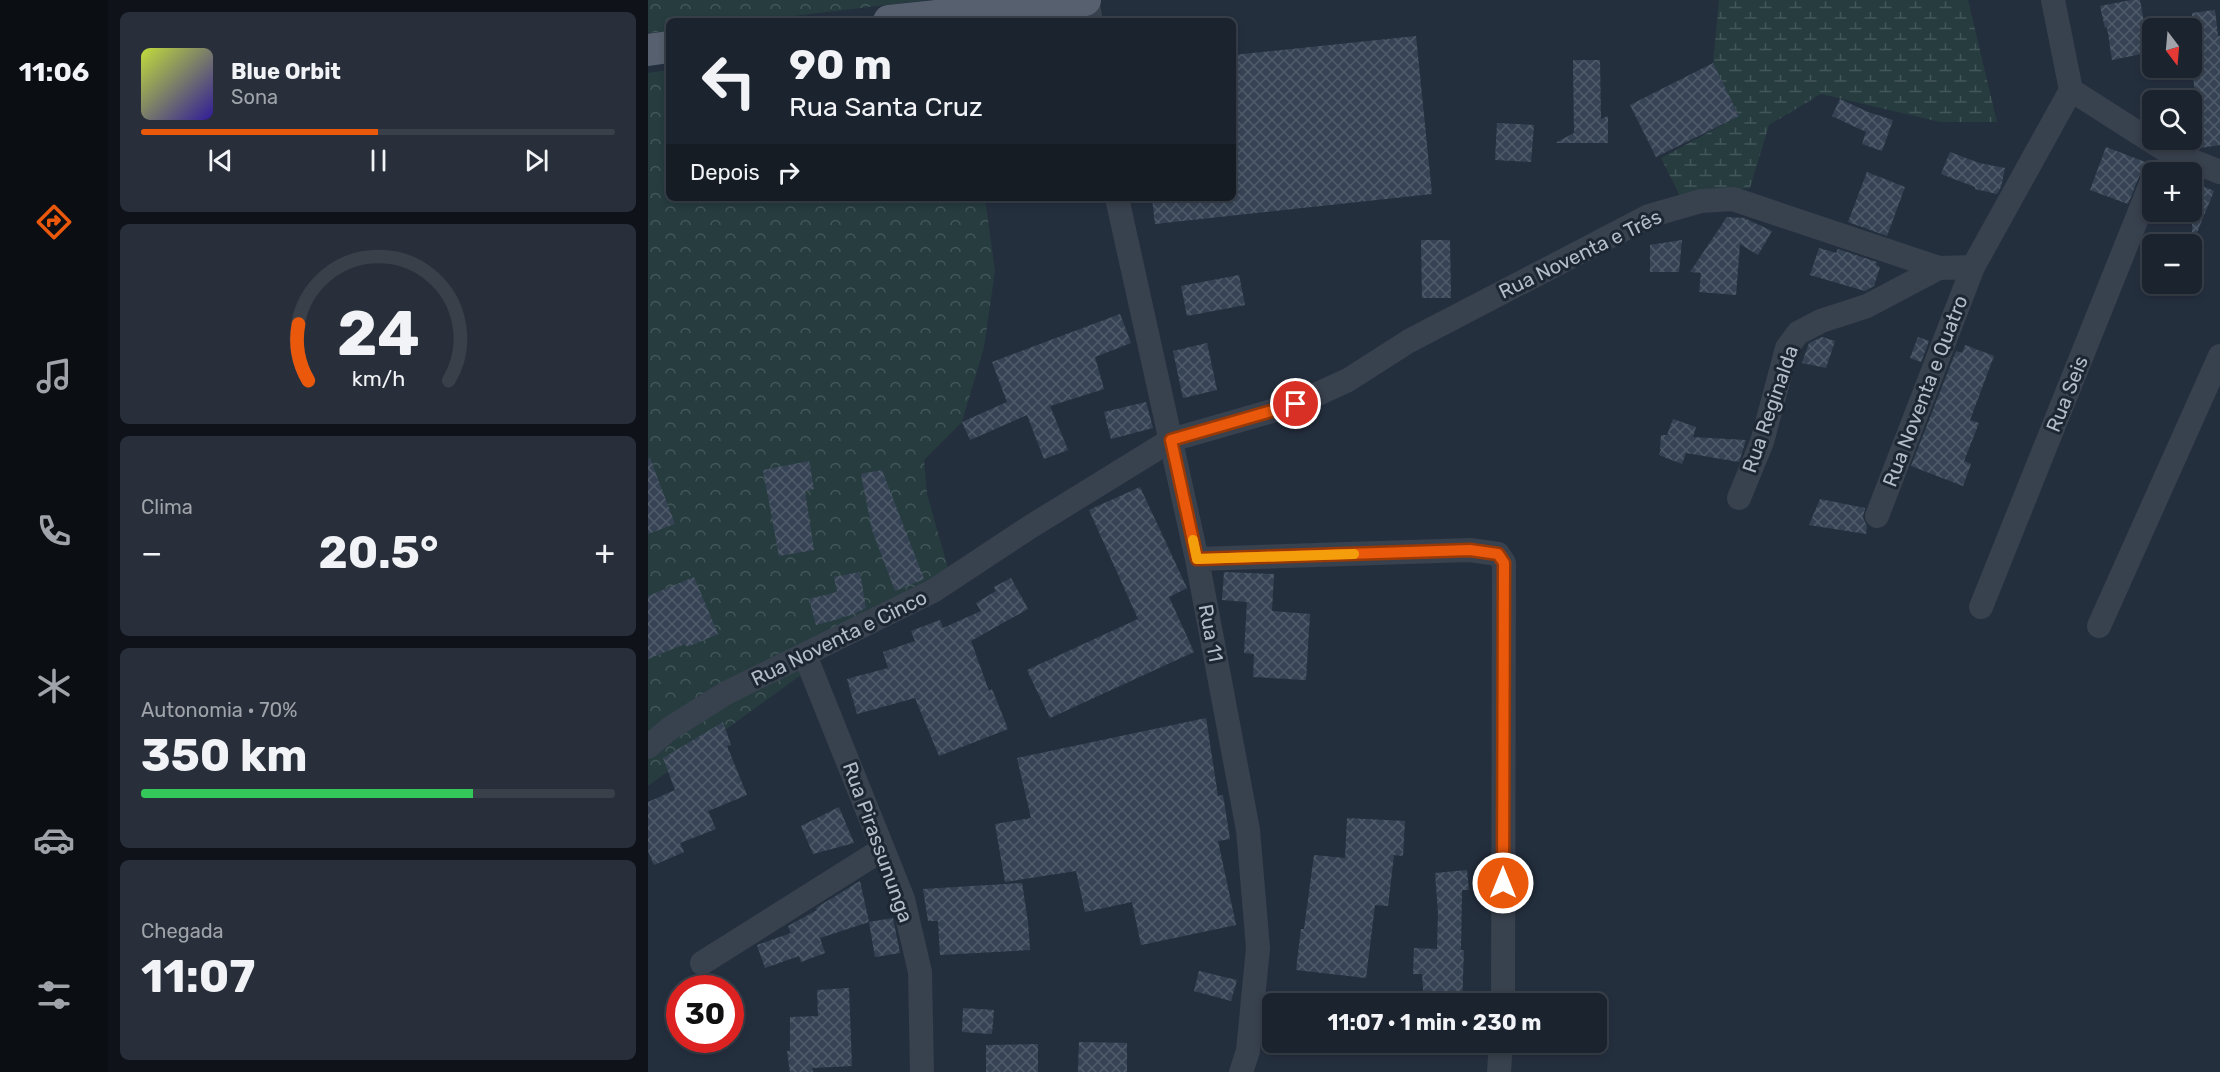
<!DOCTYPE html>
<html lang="pt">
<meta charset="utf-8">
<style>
:root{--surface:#1b232e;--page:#282f3a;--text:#f1f3f6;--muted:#a0a4aa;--line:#39404a;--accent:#ea580c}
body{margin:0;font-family:Rubik,sans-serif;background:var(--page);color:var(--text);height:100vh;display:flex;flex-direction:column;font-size:22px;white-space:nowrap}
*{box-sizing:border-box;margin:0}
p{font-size:20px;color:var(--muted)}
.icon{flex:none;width:33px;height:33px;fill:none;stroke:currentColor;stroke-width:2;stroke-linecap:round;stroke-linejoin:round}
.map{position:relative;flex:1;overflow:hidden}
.panel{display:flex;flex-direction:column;gap:12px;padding:12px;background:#0f1319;width:540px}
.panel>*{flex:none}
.guide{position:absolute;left:18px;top:18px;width:570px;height:183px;border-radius:9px;box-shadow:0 3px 9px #0003,0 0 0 2px var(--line);background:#1b232e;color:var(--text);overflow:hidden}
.needle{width:39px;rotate:164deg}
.controls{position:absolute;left:1494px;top:18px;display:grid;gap:12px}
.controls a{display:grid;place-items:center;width:60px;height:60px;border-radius:9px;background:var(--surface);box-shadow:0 3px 9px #0003,0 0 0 2px var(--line);font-size:30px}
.speed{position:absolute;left:18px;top:975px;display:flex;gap:12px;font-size:30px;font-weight:700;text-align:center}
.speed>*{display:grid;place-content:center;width:78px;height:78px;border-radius:50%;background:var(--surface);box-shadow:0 3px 9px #0003,0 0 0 2px var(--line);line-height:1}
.speed .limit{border:9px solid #d22;background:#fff;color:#111}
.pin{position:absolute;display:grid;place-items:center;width:51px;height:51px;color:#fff;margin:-26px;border:3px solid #fff;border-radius:50%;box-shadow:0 2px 6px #0007}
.me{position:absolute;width:66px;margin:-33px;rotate:0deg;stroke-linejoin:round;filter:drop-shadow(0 0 4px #0008)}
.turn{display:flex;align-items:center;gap:21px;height:126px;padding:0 24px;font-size:27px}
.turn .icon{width:78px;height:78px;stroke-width:2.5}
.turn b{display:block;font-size:42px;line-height:51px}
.then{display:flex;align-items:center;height:57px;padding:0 24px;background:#0003;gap:12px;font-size:22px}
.big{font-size:45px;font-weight:700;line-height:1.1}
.panel .widget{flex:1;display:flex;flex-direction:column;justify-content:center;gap:9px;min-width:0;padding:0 21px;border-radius:9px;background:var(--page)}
.panel .dial{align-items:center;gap:0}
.dial svg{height:156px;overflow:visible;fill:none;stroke:var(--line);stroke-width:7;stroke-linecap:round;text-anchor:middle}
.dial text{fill:var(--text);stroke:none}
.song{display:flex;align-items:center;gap:18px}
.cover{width:72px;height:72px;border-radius:9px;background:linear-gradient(135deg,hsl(70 70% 55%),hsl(250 70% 35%))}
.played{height:6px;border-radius:3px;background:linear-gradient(90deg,var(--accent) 50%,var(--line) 50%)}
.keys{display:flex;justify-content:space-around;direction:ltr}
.heat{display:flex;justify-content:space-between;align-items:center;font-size:33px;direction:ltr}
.charge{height:9px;border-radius:4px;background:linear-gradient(90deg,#34c759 70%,var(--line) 0)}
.trip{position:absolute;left:614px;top:993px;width:345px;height:60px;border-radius:9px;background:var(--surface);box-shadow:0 3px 9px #0003,0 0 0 2px var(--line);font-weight:700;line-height:60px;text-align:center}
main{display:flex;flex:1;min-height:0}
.tab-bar{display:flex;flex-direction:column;width:108px;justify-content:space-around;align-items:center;background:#0b0e12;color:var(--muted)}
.tab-bar .icon{width:42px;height:42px}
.tab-bar .active{color:var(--accent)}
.tab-bar b{font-size:27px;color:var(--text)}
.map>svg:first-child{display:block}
</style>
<main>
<nav class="tab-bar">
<b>11:06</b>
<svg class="icon active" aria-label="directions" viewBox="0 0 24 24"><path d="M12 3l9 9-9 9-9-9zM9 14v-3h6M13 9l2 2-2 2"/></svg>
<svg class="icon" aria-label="music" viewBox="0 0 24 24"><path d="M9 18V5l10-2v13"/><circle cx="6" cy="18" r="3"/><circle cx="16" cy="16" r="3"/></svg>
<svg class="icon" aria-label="phone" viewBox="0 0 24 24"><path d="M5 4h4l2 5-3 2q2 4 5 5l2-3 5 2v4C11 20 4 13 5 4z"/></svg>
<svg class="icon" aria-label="climate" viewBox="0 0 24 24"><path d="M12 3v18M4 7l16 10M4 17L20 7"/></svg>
<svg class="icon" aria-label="car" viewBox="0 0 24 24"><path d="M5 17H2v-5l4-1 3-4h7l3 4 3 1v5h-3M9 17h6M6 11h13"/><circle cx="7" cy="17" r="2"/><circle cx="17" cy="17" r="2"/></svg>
<svg class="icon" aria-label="filters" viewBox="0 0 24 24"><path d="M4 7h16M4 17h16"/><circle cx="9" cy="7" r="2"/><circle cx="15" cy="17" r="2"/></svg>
</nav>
<section class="panel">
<div class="widget">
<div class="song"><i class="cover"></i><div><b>Blue Orbit</b><p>Sona</p></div></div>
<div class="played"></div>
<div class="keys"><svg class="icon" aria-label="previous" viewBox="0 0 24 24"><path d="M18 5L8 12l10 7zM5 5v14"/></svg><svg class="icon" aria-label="pause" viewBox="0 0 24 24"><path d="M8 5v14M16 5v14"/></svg><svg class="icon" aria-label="next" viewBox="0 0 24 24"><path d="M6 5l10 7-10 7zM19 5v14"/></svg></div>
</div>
<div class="widget dial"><svg viewBox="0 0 100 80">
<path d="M14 69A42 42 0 1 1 86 69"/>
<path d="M14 69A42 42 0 0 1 9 40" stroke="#ea580c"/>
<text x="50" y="56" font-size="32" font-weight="700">24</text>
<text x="50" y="72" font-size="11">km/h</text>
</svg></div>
<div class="widget"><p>Clima</p>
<div class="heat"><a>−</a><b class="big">20.5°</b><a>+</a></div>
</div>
<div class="widget"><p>Autonomia · 70%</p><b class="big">350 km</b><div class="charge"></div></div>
<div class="widget"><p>Chegada</p><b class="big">11:07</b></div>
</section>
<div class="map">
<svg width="1572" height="1072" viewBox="0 0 1572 1072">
<defs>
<pattern id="forest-crowns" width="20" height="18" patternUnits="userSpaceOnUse" patternTransform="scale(1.5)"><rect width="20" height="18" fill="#263c3f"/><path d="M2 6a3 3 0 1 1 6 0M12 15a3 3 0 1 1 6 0" fill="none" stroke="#435659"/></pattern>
<pattern id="wetland-marsh" width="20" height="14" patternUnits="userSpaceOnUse" patternTransform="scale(1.5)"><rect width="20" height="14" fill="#263c3f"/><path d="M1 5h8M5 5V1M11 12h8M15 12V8" fill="none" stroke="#435659"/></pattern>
<pattern id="building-cross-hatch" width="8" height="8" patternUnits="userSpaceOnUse" patternTransform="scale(1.5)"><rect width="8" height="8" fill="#364354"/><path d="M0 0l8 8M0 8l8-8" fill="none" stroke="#515c6b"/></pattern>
</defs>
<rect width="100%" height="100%" fill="#242f3e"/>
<path fill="url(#forest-crowns)" d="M0,0H280L103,21H21V31L0,33Z
M21,70V198H337L347,271L336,347L314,422L276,460L279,494L300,568L0,786V73Z"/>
<path fill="url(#wetland-marsh)" d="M1071,0H1320L1349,122H1292L1173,94L1121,125L1102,188L1032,196L1013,158L1091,116L1065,63Z"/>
<path fill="url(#building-cross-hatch)" d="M1483,0H1492L1497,28H1501L1504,52L1464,60L1459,27L1457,28L1452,6Z
M1567,10L1570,36H1572V145L1552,148L1544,63V13Z
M768,36L784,194L507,224L504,198H585V55Z
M925,60H952L953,119L960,116V143H907L926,133Z
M1065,63L1091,116L1008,157L982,105Z
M1192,99L1220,112L1245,120L1234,151L1214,144L1218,132L1184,116Z
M849,123L886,125L883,162L847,160Z
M1458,147L1497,162L1480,204L1442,190Z
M1302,152L1331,163L1357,168L1353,187L1349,194L1327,189V187L1293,174Z
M1219,172L1257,187L1239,236L1200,222Z
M1544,181L1566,191L1544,245Z
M1079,217L1096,218L1124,231L1110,255L1092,244L1088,295L1051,292L1053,273L1042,272Z
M773,240H802L803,298H774Z
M1034,240L1031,272H1002V245Z
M1171,248L1188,253L1190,249L1229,262L1228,265L1232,267L1226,286L1217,291L1162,275Z
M591,275L597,305L539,316L533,286Z
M472,314L483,343L447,357L456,389L402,406L420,450L396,459L379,415L322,440L314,422L359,402L344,362Z
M1174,337L1187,341L1178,368L1154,363L1161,343Z
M1270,337L1281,341L1273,362L1262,358Z
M559,343L569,390L535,398L525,351Z
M1317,345L1346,356L1322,420L1331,423L1316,461L1323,464L1315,486L1263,466L1308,351L1314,353Z
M498,402L505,428L463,439L456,412Z
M1025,419L1048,427L1045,437L1098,440L1091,462L1038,453L1034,464L1011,455L1013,449H1012L1013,435H1019Z
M2,458L27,524L0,534V459Z
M161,461L166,489L157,491L166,550L131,556L115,470Z
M234,470L276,579L247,591L224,530L213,474Z
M492,487L539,588L521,597L546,652L402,718L379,670L490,619L441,510Z
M1172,499L1217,508L1215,518L1219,526L1218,534L1161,525Z
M212,572L218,608L204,615L194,617V618L168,625L161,599L189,592L186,577Z
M576,572L626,574L624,611L662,614L658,680L605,677L606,654L596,653L599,602L574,600Z
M46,577L70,634L39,647L37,644L0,659V596Z
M363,578L380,609L323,641L341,691L344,689L360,729L291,756L267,698L209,714L199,679L240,668L235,652L267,641L263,631L292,620L295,628L333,611L328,603L348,591L346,587Z
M558,718L570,796L575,795L582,839L570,841L588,925L493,945L484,902L437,912L428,871L357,882L347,824L383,818L369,758Z
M75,722L83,745L79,746L99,795L60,811L68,829L32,843L36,852L6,865L0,851V802L27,790L15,758Z
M191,807L206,843L165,854L153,826Z
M699,818L757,821L755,856L746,855L740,906L727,905L718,978L648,970L653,929H656L666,855L697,858Z
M819,870L821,890H814L813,950H816L814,1004H776L774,974H765L766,948L789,949L790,912L787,873Z
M212,881L221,922L172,938L177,953L153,962L151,956L117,968L109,945L143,933L140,926L169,910L168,908Z
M374,883L380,922L382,950L292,955L290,921H280L275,889Z
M245,918L252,953L227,957L221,922Z
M551,971L589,980L583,1001L546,991Z
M201,988L204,1066L164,1068L165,1072H142L139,1051H142V1017L170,1016L169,990Z
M315,1008L346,1010L344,1034L314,1032Z
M431,1042L479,1043V1072H430Z
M390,1044V1072H338V1045Z"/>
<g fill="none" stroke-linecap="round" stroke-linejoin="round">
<path stroke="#38414e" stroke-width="24" d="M439,0L443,21
M1405,0L1423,90L1517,150L1572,172
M469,198L549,559L600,830L610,948L600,1051L593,1072
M1091,498L1114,442L1139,348L1150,333L1173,321L1219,306L1291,268
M1229,516L1325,267
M549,559L822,550L850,554L856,563L855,1004
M1333,607L1504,181
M1451,626L1572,356
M157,655L255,899L272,972L274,1072
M0,747L21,729L78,693L285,591L382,527L523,440L648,404L700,380L761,341L1001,216L1053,201L1085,199L1291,268L1325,267L1423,90
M54,963L235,849
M851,1072L853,1042"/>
<path stroke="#56606e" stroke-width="32" d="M241,21L437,0
M0,50L21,47"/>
</g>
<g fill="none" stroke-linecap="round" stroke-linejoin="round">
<g stroke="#983908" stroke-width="15">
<path id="route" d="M648,404L523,440L549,559L822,550L850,554L856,563L855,883"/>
</g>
<use href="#route" stroke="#ea580c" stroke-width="10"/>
<path stroke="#f59e0b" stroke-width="10" d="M545,540L549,559L706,554"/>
</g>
<g text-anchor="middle" stroke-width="6" stroke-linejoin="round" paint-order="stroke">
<g font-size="20" fill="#b4bcc9" stroke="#1d2633">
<text transform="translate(932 254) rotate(-26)" y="7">Rua Noventa e Três</text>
<text transform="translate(1277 391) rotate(-69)" y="7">Rua Noventa e Quatro</text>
<text transform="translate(1419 394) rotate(-68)" y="7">Rua Seis</text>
<text transform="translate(1122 409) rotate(-71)" y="7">Rua Reginalda</text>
<text transform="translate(563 633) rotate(79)" y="7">Rua 11</text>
<text transform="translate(191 638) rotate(-26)" y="7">Rua Noventa e Cinco</text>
<text transform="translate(230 842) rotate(70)" y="7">Rua Pirassununga</text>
</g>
</g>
</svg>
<div class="controls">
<a><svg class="needle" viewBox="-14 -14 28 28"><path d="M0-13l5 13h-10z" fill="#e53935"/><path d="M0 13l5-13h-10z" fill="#a0a4aa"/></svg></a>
<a><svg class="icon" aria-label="search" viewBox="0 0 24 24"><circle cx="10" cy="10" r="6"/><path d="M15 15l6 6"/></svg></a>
<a>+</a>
<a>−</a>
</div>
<div class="speed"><div class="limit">30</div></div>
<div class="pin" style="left:648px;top:404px;background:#d93025"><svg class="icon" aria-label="arrive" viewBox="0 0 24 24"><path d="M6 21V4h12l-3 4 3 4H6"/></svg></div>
<svg class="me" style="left:855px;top:883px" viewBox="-20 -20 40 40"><circle r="17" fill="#ea580c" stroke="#fff" stroke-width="3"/><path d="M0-11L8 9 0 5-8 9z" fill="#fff"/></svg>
<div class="trip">11:07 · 1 min · 230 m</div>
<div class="guide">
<div class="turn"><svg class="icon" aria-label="left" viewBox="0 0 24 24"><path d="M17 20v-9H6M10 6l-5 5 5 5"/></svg><div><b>90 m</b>Rua Santa Cruz</div></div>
<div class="then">Depois<svg class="icon" aria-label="right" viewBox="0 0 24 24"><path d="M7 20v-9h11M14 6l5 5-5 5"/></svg></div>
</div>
</div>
</main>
